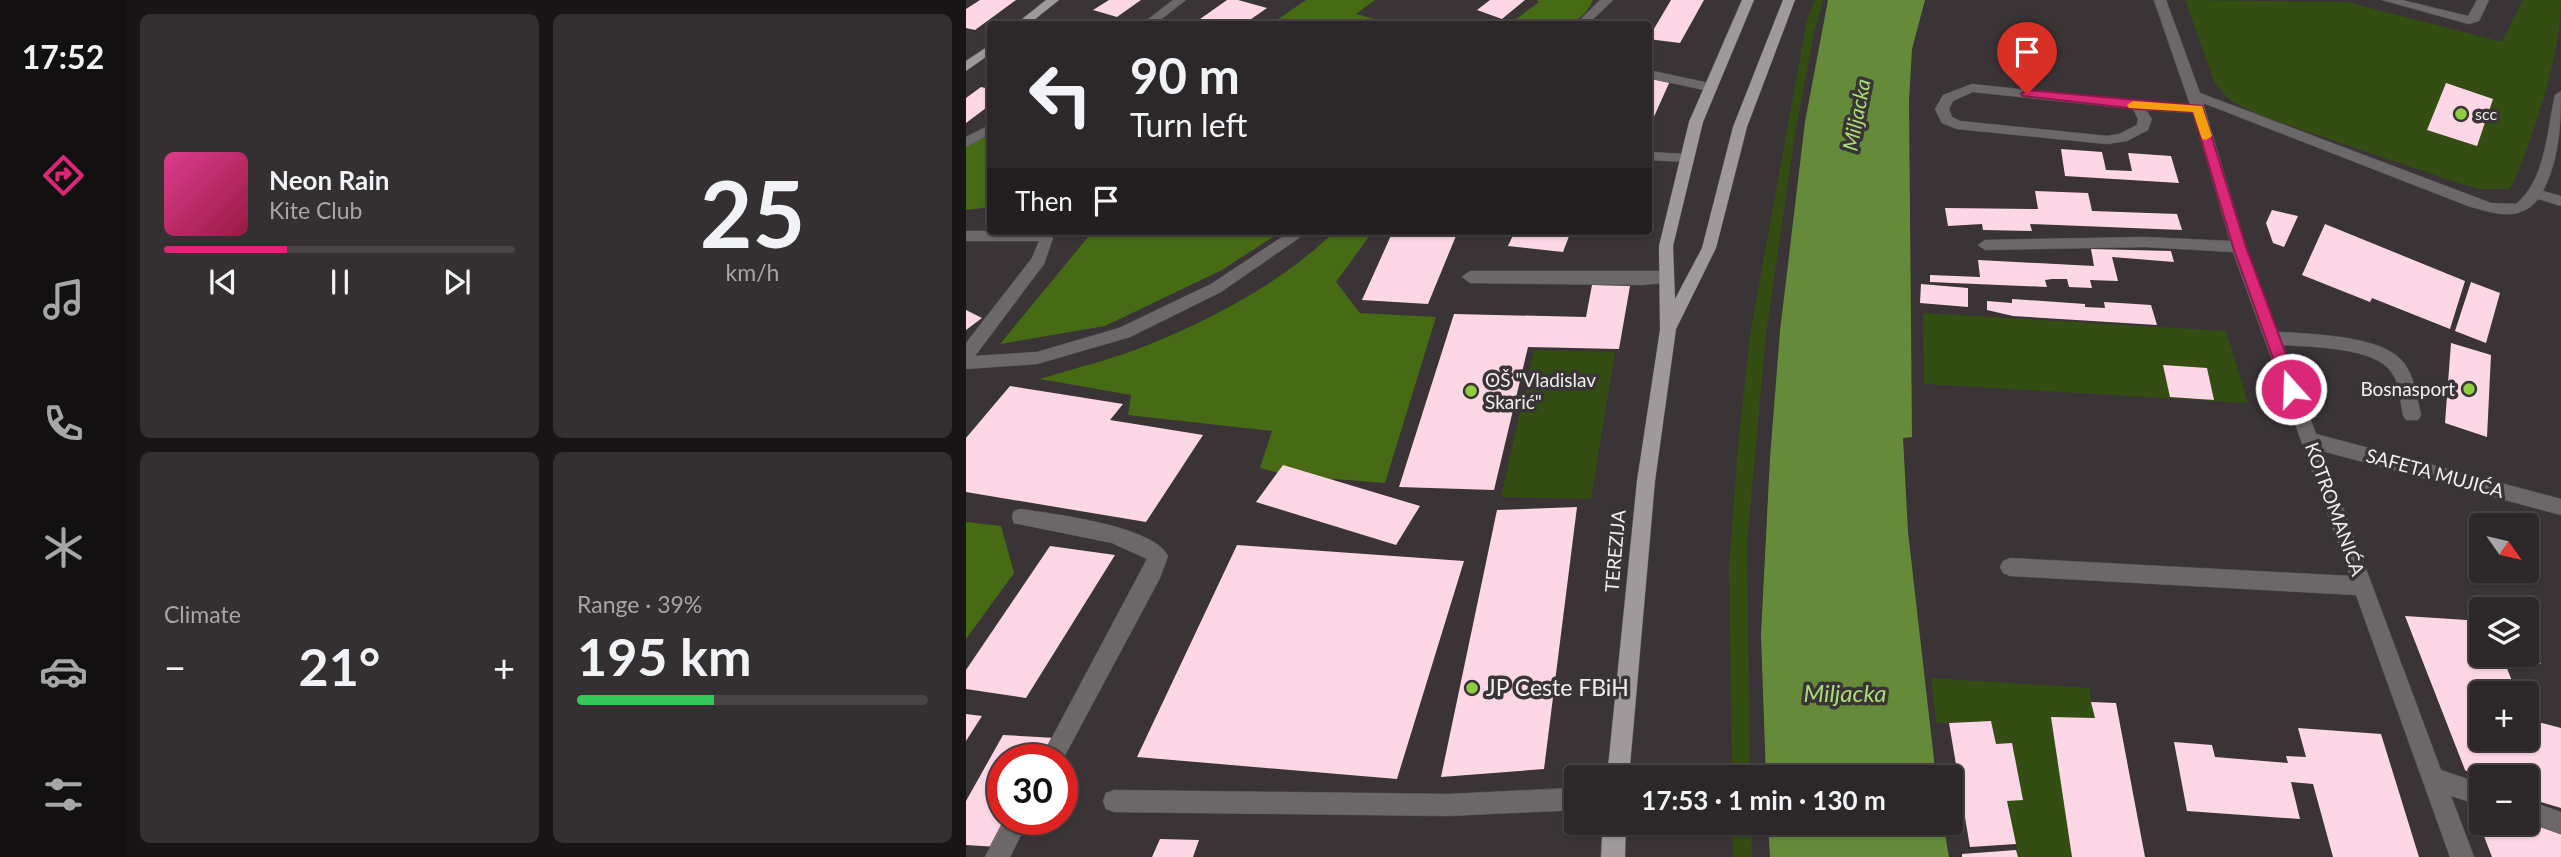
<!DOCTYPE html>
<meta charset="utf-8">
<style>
:root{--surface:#2c2729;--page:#342f31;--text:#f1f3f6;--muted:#a6a5a8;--line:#484446;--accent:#db2777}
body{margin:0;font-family:Lato,sans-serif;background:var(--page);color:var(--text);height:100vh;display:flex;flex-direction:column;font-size:26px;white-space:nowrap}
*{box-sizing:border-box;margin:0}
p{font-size:23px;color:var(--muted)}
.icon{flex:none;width:38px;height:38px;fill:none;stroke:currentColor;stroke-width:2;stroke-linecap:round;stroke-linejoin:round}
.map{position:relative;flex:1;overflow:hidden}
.details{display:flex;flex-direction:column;gap:14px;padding:14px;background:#181517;width:840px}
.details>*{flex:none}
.guide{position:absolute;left:21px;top:21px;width:665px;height:214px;border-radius:7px;box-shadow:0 2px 5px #0004,0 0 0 2px var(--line);background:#2c2729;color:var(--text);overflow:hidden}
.needle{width:46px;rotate:124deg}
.tools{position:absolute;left:1503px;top:513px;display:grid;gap:14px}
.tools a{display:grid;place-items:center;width:70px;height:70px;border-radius:7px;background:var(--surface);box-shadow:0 2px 5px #0004,0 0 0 2px var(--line);font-size:35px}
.speed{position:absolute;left:21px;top:744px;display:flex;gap:14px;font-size:35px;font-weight:700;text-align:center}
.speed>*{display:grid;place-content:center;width:91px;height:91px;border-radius:50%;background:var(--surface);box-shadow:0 2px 5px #0004,0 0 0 2px var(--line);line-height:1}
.speed .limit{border:10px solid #d22;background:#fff;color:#111}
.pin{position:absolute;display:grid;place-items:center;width:60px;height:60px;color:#fff;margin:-72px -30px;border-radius:50% 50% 50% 0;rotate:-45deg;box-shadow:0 0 7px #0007}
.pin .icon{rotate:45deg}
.me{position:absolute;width:77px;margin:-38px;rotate:340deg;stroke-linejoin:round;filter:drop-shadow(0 0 5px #0008)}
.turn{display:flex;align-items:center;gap:24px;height:147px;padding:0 28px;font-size:32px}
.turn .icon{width:91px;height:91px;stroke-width:2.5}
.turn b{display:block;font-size:49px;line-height:60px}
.then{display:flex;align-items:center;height:66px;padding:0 28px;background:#0003;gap:14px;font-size:26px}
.big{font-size:52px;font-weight:700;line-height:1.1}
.details .widget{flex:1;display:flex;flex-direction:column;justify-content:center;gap:10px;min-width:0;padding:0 24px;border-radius:10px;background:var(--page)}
.details .dial{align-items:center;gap:0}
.dial b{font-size:91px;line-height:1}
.song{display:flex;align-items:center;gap:21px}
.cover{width:84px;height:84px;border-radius:10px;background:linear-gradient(135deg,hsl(330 70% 55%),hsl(340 70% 35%))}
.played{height:7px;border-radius:4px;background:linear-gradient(90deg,var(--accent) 35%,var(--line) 35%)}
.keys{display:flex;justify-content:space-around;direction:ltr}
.heat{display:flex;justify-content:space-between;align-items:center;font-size:38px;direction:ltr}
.charge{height:10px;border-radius:5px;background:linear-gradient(90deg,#34c759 39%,var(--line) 0)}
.details .tiles{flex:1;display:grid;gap:14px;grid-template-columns:repeat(2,1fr)}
.trip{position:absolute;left:598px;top:765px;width:399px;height:70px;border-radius:7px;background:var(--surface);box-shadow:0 2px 5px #0004,0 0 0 2px var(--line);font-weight:700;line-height:70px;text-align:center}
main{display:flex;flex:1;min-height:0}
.dock{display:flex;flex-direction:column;width:126px;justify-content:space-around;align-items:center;background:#121010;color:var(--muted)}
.dock .icon{width:49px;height:49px}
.dock .active{color:var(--accent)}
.dock b{font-size:32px;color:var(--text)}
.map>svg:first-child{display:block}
</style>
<main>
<nav class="dock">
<b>17:52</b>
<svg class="icon active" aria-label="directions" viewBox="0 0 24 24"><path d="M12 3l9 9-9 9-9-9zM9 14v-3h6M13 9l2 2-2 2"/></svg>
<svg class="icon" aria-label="music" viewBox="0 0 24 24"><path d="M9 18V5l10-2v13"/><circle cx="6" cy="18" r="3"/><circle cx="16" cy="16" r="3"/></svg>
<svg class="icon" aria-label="phone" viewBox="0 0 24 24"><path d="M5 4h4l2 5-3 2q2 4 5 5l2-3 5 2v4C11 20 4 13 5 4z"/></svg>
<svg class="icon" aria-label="climate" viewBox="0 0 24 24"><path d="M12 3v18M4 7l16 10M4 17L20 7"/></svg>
<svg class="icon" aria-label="car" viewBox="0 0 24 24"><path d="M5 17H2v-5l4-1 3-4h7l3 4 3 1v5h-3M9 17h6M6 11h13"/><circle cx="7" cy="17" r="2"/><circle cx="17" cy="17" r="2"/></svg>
<svg class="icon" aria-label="filters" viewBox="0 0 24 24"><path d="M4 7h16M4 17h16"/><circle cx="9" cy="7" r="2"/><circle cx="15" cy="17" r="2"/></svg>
</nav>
<section class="details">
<div class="tiles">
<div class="widget">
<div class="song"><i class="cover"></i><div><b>Neon Rain</b><p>Kite Club</p></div></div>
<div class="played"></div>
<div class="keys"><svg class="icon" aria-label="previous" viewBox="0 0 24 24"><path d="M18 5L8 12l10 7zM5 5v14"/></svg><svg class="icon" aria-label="pause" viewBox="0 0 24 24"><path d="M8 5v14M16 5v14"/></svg><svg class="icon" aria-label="next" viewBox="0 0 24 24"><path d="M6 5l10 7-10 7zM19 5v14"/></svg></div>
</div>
<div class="widget dial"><b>25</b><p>km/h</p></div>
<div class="widget"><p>Climate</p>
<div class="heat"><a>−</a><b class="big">21°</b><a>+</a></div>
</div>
<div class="widget"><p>Range · 39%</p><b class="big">195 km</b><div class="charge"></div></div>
</div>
</section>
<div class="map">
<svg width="1595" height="857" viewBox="0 0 1595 857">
<rect width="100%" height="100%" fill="#3a3437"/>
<path fill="#334d13" d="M849,0H857L848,33L829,134L800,335L781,543L784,777H766L763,566L772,447L784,335L841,19Z
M1219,0L1381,2L1536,42L1557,0H1595C1595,56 1568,132 1547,184L1543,189H1513L1492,183L1293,115L1265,101L1249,84Z
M957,313L1260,331L1282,403L958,384Z
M568,350L649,352L625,499L535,497Z
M965,678L1123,688L1129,718L1106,857H1052L1041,801L1057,800L1046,743L1030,744L1025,721L970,723Z
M766,823H785L786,857H767Z"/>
<path fill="#476b15" d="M340,0H409L390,14L427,24H305Z
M571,0H627C612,34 582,24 550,24L546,22L573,2Z
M24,132V207L0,210V147Z
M127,231H316L256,270L139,326L34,344Z
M369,231H407L370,282L394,313L470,317L419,483L369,479H334L294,468L306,431L162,415L165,395L74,379C110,368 147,359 182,345C248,318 318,281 369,231Z
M0,522L35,526L48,573L0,639Z"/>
<path fill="#658b3a" d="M862,0H959L946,49L943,101L946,437L937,438L942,532L970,777H800L795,635L804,458L814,331L839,122Z
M802,823H977L983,857H804Z"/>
<path fill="#fed7e7" d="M14,0H50L9,30L0,28V9Z
M143,0H175L151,17L127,10Z
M261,0H272L301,8L278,24H227Z
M524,0H559L536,19L511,10Z
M705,0H738L714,43L682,39Z
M682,79L704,81L682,130Z
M1480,83L1527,99L1511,146L1461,130Z
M15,87L24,89V105L0,123V98Z
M1095,149L1136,152L1140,170L1166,171L1162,153L1205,156L1213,183L1099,176Z
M1069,191L1122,193L1126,211L1211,214L1216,230L1064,224L1066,231L1017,230L1016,224L982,226L979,208L1072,209Z
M1306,210L1332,216L1318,247L1307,243L1300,223Z
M1359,224L1499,281L1484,329L1406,298L1404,302L1336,275Z
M427,231H492L462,304L396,300Z
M549,231H605L597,252L542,246Z
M1125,249L1205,251L1208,262L1146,257L1152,281L1124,280L1126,288L1103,287L1101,279H1086L1079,280L1081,287L964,282V275L1014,277L1012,260L1128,266Z
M1505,282L1534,293L1520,343L1489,331Z
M955,284L1002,288V307L954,303Z
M626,285L664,286L653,349L562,347L528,490L433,487L488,314L620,317Z
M1046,299L1119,304V307L1139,308L1138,302L1185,305L1191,325L1047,316L1021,310V301L1046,303Z
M0,310L16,318L0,330Z
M1485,343L1525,355L1521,437L1479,423Z
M1197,365L1241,368L1248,400L1204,397Z
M44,386L157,404L144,420L237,435L180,522L0,492V438Z
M317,465L454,506L430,545L290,502Z
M611,507L578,769L475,777L531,510Z
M271,545L498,561L431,779L171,757Z
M84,546L149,555L60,698L0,689V670Z
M1439,616L1516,621V654H1561V633L1575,664L1538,661L1546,681H1542L1547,693H1516V738H1559L1572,745L1568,721L1595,728V808L1561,798V777H1516V782L1499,770Z
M1125,702L1150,703L1179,857H1106L1085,717L1129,718Z
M0,714L16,716L0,741Z
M1025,721L1030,744L1046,743L1057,800L1041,801L1050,844L1004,847L983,723Z
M1332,728L1415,734L1453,857H1367L1347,784L1325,782L1334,819L1221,811L1208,742L1246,745L1249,757L1322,763L1320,756L1340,757Z
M37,735L89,738L78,760H37V819H47L32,847L0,845V801Z
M1516,805V822H1561V816L1595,827V857H1526L1509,813Z
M194,839L233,840L227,857H186Z
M1050,850L1052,857H996V854Z"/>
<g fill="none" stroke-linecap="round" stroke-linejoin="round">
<g stroke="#585255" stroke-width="1">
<path id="minor" d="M207,0H220L189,24H176Z
M634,0H647L622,24H610Z
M1188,0H1200L1234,93L1525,203L1550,204C1580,179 1581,130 1589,95L1595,91C1595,125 1593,160 1577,191L1595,196V206L1572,199C1554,223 1526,213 1502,206L1237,103L1280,247L1312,332C1345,334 1417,335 1438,363C1449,378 1451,398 1455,415L1452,420H1440L1437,415C1434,402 1434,384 1426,373C1410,347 1345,347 1317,345L1350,434L1595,499V515L1356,451L1475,770L1516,784V806L1485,796L1508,857H1484L1390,595L1044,576L1037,573L1034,567L1037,561L1044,558L1384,576L1267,252L1179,247L1019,250L1012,245L1019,240L1179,237L1264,241L1227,113L1180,110L1186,119L1182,130L1161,141L1141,144L991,129L976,123L969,109L977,95L1006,84L1171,102L1224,105ZM1007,92L1167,109L1172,119L1171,125L1153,134L1141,136L994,121L986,117L983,109L987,101Z
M1416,0H1436L1502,16L1511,0H1523L1513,21L1503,24Z
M682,70L748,84L749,87L743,91L682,78Z
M24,125V134L0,147V137Z
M682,152L721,154L728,158L721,162L682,160Z
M0,231H78L87,238L78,264L9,356L71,352L153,328L245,284L325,231H343L255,292L164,337L71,364L0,369V343L66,258L73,241H0Z
M504,271H701L709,277L701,283L675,285L504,283L496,277Z
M55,509C87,514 188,526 202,556L194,578L96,761L74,760L181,559L146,543L48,523L46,517L48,511Z
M611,788V810L482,816L148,812L140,809L137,801L140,793L148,790L482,794Z
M1561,800L1595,812V834L1561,822Z
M39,819H63L44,857H19Z"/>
</g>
<g stroke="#585255" stroke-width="1">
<path id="major" d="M80,0H93L63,24H50Z
M776,0H788L737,122L707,246L709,299L736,248L767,127L817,0H829L781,127L750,248L710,329L689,481L663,777H641L671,481L694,330L693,246L723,122Z
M24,45V54L0,71V61Z
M637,822H660L659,857H635Z"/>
</g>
<use href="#minor" fill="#6b6869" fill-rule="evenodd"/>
<use href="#major" fill="#9f999b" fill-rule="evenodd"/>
</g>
<path fill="#db2777" stroke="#8e194d" stroke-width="2" d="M1061,90L1236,106L1280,247L1333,389L1331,394L1325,395L1318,389L1267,247L1227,112L1171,109L1057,96L1055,94Z"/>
<path fill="#f59e0b" d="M1167,101L1236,106L1246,136L1240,140L1236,139L1227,112L1163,108L1161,105Z"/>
<g fill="#8fcd41" stroke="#3a3437" stroke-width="2.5">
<circle cx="1495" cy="114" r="7"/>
<circle cx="1503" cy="389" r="7"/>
<circle cx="505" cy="391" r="7"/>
<circle cx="506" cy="688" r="7"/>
</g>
<g text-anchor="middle" stroke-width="7" stroke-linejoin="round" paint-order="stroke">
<g font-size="16" fill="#f3eff1" stroke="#3a3437" text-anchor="start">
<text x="1509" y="120">scc</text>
</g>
<g font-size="19" fill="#f3eff1" stroke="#3a3437" text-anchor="start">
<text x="519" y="387">OŠ "Vladislav<tspan x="519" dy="22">Skarić"</tspan></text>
<text x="1489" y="396" text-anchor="end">Bosnasport</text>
</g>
<g font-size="19" fill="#f3eff1" stroke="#3a3437">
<text transform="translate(1469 473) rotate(15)" y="7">SAFETA MUJIĆA</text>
<text transform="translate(1369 509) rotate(70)" y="7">KOTROMANIĆA</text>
<text transform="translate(649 551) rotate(-85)" y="7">TEREZIJA</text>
</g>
<g font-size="21" font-style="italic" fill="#aade72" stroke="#3a3437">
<text transform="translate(891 115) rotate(-79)" y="7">Miljacka</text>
</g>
<g font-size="23" fill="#f3eff1" stroke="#3a3437" text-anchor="start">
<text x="520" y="696">JP Ceste FBiH</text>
</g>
<g font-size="24" font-style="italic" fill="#aade72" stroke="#3a3437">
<text x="879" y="702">Miljacka</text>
</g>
</g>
</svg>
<div class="tools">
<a><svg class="needle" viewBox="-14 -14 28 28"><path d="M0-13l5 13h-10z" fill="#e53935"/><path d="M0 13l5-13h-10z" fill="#a6a5a8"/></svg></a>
<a><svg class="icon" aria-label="layers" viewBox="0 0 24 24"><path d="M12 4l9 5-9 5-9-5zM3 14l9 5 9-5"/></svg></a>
<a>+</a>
<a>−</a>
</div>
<div class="speed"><div class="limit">30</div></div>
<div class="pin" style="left:1061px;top:94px;background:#d93025"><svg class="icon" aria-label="arrive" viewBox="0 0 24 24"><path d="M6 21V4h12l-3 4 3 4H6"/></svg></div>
<svg class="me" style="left:1325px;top:389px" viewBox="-20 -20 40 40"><circle r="17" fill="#db2777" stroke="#fff" stroke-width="3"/><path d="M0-11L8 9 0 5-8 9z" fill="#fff"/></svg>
<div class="trip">17:53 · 1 min · 130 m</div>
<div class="guide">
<div class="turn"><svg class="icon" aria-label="left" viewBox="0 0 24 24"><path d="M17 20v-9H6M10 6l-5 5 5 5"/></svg><div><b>90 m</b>Turn left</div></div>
<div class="then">Then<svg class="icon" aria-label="arrive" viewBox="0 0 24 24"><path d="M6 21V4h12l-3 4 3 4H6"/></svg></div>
</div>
</div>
</main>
